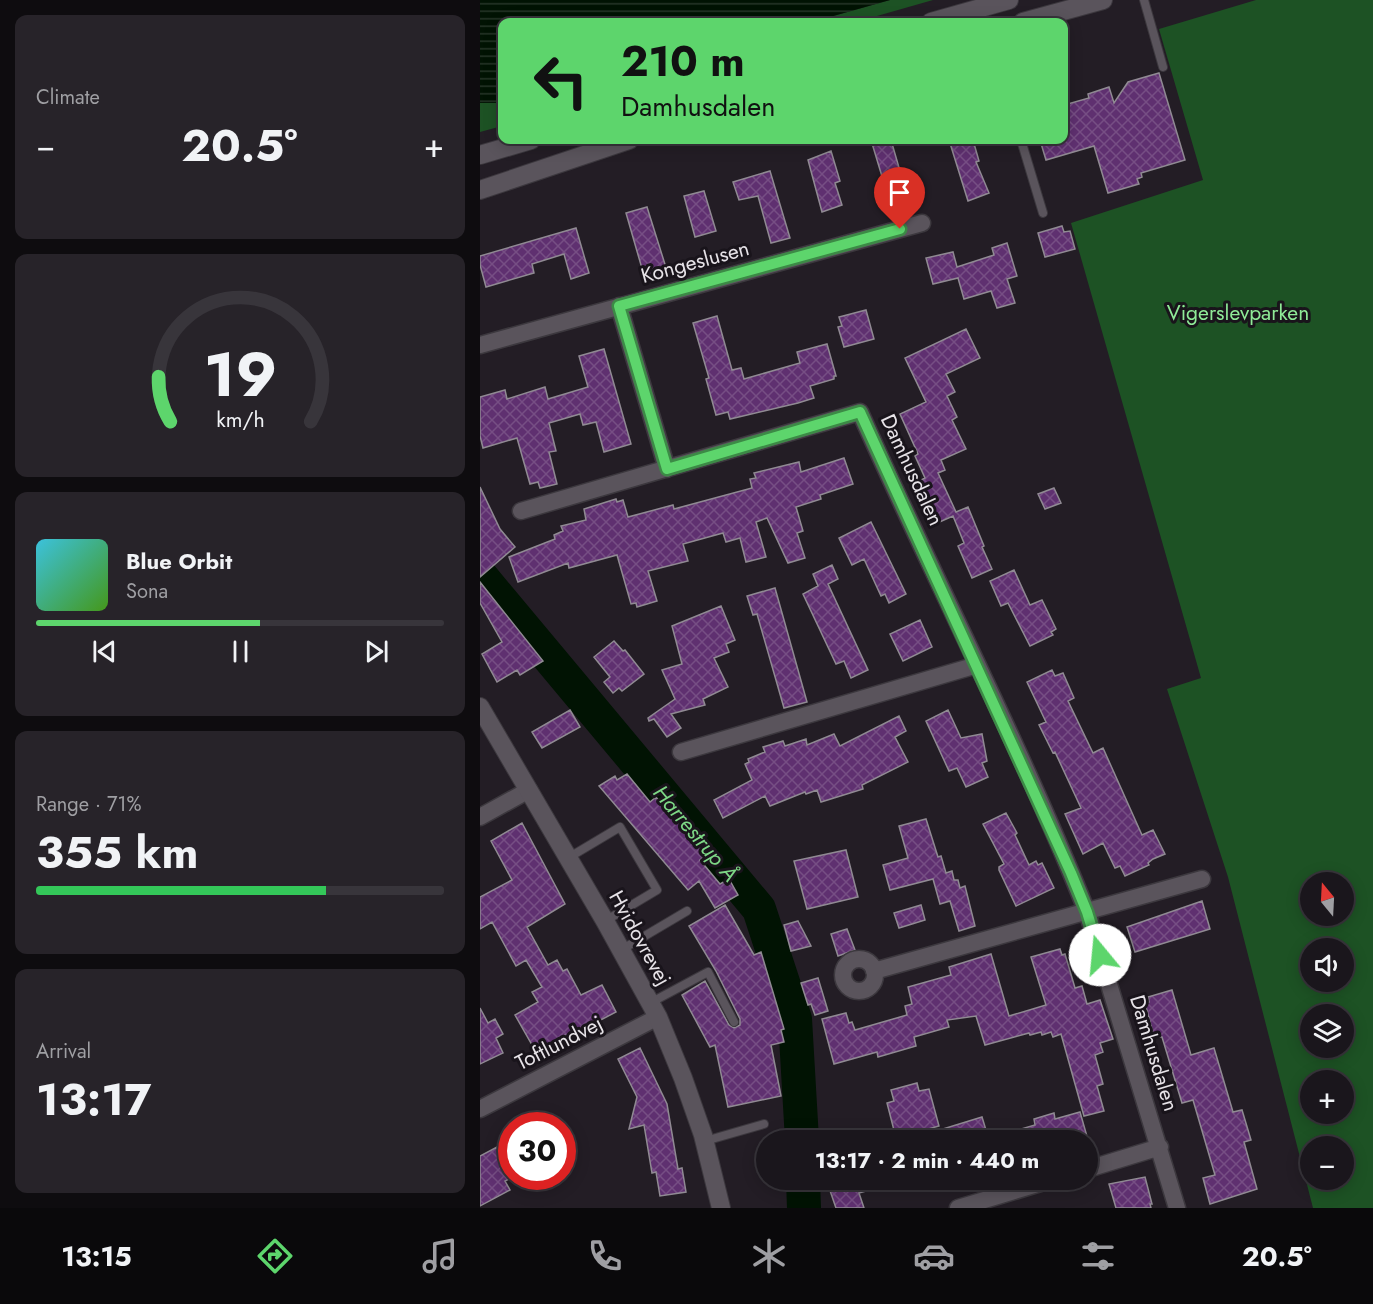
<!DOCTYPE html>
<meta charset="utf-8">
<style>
:root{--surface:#1a161c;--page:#272329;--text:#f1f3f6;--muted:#9f9fa3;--line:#38353b;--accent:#5dd56c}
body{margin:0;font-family:Jost,sans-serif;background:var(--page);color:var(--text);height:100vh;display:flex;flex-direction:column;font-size:22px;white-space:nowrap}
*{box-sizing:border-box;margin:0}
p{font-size:20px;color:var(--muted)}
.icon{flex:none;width:33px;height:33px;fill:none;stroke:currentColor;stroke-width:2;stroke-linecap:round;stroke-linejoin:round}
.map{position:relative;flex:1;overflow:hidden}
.side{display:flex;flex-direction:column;gap:15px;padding:15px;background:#0e0c0f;width:480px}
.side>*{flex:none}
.guide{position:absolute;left:18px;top:18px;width:570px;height:126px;border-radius:12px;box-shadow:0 3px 15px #0003,0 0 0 2px var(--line);background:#5dd56c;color:#111;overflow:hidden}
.needle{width:39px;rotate:342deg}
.tools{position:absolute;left:820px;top:872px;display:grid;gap:12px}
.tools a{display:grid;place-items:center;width:54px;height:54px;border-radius:50%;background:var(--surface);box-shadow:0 3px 15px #0003,0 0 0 2px var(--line);font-size:30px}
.speed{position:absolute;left:18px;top:1112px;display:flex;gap:12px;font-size:30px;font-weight:700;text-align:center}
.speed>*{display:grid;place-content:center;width:78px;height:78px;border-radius:50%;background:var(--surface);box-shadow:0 3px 15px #0003,0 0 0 2px var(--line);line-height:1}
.speed .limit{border:9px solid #d22;background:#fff;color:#111}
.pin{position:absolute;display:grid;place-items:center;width:51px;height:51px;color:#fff;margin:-62px -26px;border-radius:50% 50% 50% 0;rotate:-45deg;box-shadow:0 0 6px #0007}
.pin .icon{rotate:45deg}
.me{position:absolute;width:66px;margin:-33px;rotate:343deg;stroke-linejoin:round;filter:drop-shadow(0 0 4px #0008)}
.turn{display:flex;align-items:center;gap:21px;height:126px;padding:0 24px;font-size:27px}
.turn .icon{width:78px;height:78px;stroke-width:2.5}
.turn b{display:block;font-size:42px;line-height:51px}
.big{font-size:45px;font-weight:700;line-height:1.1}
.side .tile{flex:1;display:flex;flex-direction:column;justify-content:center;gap:9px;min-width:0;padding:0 21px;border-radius:12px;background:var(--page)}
.side .dial{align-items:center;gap:0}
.dial svg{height:156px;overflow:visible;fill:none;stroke:var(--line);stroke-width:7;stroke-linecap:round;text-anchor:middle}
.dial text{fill:var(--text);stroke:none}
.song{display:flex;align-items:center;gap:18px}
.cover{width:72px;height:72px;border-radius:9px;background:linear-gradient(135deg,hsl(190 70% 55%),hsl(100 70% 35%))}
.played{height:6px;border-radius:3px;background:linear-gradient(90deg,var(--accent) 55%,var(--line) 55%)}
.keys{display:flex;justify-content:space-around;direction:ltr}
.heat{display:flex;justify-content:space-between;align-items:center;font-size:33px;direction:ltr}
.charge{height:9px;border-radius:4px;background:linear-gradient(90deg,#34c759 71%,var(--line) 0)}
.trip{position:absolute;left:276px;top:1130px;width:342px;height:60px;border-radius:30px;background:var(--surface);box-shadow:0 3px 15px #0003,0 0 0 2px var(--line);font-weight:700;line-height:60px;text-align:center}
.tabs{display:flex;height:96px;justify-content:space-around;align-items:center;background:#0a090b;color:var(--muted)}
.tabs .icon{width:42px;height:42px}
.tabs .on{color:var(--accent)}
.tabs b{font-size:27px;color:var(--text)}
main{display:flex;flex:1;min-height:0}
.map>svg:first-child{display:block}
</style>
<main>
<section class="side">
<div class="tile"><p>Climate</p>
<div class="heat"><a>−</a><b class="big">20.5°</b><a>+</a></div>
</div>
<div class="tile dial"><svg viewBox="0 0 100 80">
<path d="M14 69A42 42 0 1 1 86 69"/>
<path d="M14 69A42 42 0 0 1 8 46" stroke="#5dd56c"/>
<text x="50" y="56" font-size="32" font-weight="700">19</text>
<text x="50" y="72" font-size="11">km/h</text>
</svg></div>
<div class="tile">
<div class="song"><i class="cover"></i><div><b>Blue Orbit</b><p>Sona</p></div></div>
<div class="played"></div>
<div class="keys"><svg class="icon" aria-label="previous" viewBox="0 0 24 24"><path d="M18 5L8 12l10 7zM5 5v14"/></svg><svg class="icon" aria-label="pause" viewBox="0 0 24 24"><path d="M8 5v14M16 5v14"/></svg><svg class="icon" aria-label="next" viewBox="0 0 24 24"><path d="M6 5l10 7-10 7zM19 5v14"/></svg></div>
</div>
<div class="tile"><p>Range · 71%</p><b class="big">355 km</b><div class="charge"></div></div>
<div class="tile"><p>Arrival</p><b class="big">13:17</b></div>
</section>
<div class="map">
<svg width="893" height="1208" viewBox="0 0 893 1208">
<defs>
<pattern id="water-rules" width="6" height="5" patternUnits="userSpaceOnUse" patternTransform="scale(1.5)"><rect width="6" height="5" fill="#011303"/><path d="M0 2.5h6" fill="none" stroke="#263528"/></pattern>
<pattern id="building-cross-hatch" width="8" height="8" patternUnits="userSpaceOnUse" patternTransform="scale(1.5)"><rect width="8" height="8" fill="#5f3070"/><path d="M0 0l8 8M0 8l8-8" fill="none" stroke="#764e84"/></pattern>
</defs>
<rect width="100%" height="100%" fill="#231d25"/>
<path fill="#1d5224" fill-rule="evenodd" d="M410,0H453L376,22H332Z
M776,0H893V1208H833L748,877L687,689L721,678L591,223L723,180L679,29ZM831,882H864V915H831ZM831,948H864V981H831ZM831,1014H864V1047H831ZM831,1080H864V1113H831ZM831,1146H864V1179H831Z
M0,103H22V126L0,132Z"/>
<path fill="url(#water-rules)" d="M0,0H410L332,22H22V103H0Z"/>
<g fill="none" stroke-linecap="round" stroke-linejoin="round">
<path stroke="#011303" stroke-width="34" d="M0,575L279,909L315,1019L322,1140
M323,1179L324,1208"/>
</g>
<path fill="url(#building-cross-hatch)" stroke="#908a93" stroke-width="1.5" d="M679,73L705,160L661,173L662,177L657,179L659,184L628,193L614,146L566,160L560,140H584V105L609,98L608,94L629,87L634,103L648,82Z
M391,140H411L422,178L404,183Z
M469,140H493L499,161L496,162L509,193L488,201Z
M351,151L360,181L355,183L362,205L342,212L328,160Z
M290,171L310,238L291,243L278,196L259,200L253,182Z
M224,191L236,231L215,237L204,196Z
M167,207L188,274L170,279V278L165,279L146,213Z
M582,226L584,232L590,231L595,249L565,257L558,233Z
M96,228L109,273L91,279L84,254L52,264L54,273L6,287L0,265V256Z
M527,243L537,276L527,279L535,303L517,308L511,291L484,299L478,278L453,284L446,258L473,252L477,267L514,255L512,248Z
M386,310L394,339L364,347L358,327L362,326L359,317Z
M237,316L252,370L261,368L264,379L320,363L317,352L347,344L356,376H354V379L330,386L334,398L318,403L250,419L248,412L236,415L226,379L229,378L213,323Z
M486,329L500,358L466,374L475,392L467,396L477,417L472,420L486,449L461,460L465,470L458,473L476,512L488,507L504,546L502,547L512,569L492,578L478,546L484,543L473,516L455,524L449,511L447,512L434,484L445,478L435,456L438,454L420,414L446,402L425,358Z
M124,349L151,444L124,452L116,422L103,425L100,414L69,423L76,451L69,452L77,484L60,488L58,482L50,484L37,438L3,448L0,436V397L25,390L27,399L65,387L68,399L108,387L99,356Z
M364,458L373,484L340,495L341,499L316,507L323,531L317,533L325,558L308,563L287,518L276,522L286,557L266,562L260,538L246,542L243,533L203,544L208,561L168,571L177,601L157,607L156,603L151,604L137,555L89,568L88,563L38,582L29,557L75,539L74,535L83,531L81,526L106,520L104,509L136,499L137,502L143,500L148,517L193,505L194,509L272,488L270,479L276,478L274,473L319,462L321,472Z
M0,487L20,529L35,547L0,577Z
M574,488L581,503L565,509L558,494Z
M391,522L426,594L409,603L405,594L401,596L384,559L372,565L359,538Z
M352,565L358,579L348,584L388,670L371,678L364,661L356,664L323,594L338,586L333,574Z
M534,570L550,605L562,600L576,629L571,632L573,635L550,646L528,603L521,606L510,581Z
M0,582L63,661L40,675L37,670L17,682L2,654L22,642L0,603Z
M295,588L327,702L304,708L277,614L273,615L267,596Z
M241,606L255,640L246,644L249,652L234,658L248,687L223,699L225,705L191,714L201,728L187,737L174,719L169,721L168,718L195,699L182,670L202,664L192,626Z
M440,620L452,647L423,661L410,634Z
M134,641L143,651L145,650L164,674L142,691L139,688L133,693L124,682L130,677L114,657Z
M572,670L575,676L583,673L594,698L588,701L613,753L623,748L662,835L673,830L685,854L673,859L668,863L669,865L645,876L640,866L635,868L623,843L603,854L585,814L601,808L575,752L573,753L559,725L566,722L547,682Z
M90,710L100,727L62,748L52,732Z
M468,710L481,738L502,734L507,761L502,763L508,777L486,787L477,768L469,771L446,721Z
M419,716L426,731L415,737L428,762L382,785L383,789L341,802L337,790L326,794L325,792L290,806L285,796L243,818L234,800L272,780L265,764L269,762L268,759L285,752L283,747L303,741L305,746L326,739L327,745L354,734L360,746Z
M147,774L170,802L176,797L183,806L185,805L226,855L220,860L240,884L249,879L258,895L235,908L219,881L208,890L119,786L135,776L137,780Z
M526,813L537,833L535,835L549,865L556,861L558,865L562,863L574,888L536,906L519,870V867L524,864L503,824Z
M446,819L458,857L461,856L466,873L472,871L474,880H478L480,888L485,886L495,926L479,931L470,901L460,904L453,879L410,890L403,865L428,858L419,826Z
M42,823L85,904L47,927L68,965L77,960L83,971L87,969L101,995L122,985L136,1012L86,1038L85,1035L56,1052L35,1015L58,1002L52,992L62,987L46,960L36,966L12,922L0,929V897L32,880L11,841Z
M366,850L378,897L327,909L314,861Z
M722,901L730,929L655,952L647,927Z
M245,905L274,955L281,952L304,1029L301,1030L304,1042L291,1045L301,1096L248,1107L235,1045L230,1047L202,995L225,981L249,1025L254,1028L260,1025V1019L236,971L209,926Z
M441,905L445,920L419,928L414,913Z
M318,921L331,946L311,951L304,925Z
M367,929L375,950L358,956L351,934Z
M580,949L582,955L585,954L595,988L602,986L607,1004L620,1000L633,1039L620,1043L623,1052L615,1055L623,1084L617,1086L624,1111L604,1116L581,1034L573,1037L571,1032L562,1035L561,1032L550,1035L549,1033L505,1045L496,1016L467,1020L469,1027L434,1037L436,1046L398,1057L397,1052L354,1064L342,1019L366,1013L369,1023L372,1022L375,1030L427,1015L425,1006L432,1004L428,987L471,975L469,967L511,954L529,1016L566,1005L551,957Z
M338,978L348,1011L335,1015L331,1004L328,1005L321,983Z
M692,990L711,1055L734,1048L753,1112L762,1110L771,1140L764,1142L777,1189L730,1204L723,1178L735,1175L713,1100L702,1103L682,1037H674L665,1003L669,1002L668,997Z
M0,1008L8,1023L15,1019L23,1034L16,1038L23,1053L0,1064Z
M160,1048L187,1104L198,1169L202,1168L206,1192L180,1196L176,1172L172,1173L164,1125L149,1129L157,1097L138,1059Z
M437,1083L439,1091L449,1089L459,1126L416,1138L407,1103L414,1101L411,1090Z
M600,1112L608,1140H518L517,1136L555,1125L554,1119L574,1113L575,1119Z
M502,1117L509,1140H440V1136Z
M17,1147L33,1177L25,1181L30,1190L0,1206V1156Z
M665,1177L672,1204H670L671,1208H636L629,1184Z
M346,1179H413L414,1183L379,1193L384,1208H356Z"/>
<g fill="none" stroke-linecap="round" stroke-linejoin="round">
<g stroke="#3c383e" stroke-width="10">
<path id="lane" d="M664,0L683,67
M541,140L563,213
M88,858L140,827L177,890L125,921
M141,950L207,911
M170,1003L228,972L254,1022
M225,1141L284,1124"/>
</g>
<g stroke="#3c383e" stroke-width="19">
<path id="street" d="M139,306L187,469
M0,345L442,223
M41,511L380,412C454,579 539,742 607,912L697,1208
M201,752L497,665
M0,817L49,790
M363 975a16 16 0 1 1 32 0a16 16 0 1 1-32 0Z
M394,971L722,879
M0,1109L178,1017
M608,1169L680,1147
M478,1208L574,1179"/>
</g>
<g stroke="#3c383e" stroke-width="20">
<path id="secondary" d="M451,22L529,0
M543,22L623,0
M0,155L51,140
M0,190L149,140
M0,707L125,921L178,1017L203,1078L223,1135L241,1208"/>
</g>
<use href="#lane" stroke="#5a545c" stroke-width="8"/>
<use href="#street" stroke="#5a545c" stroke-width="16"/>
<use href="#secondary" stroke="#5a545c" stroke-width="18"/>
</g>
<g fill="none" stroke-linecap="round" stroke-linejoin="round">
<g stroke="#3c8a46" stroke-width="15">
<path id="route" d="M420,229L139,306L187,469L380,412L591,873L607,912L620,955"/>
</g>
<use href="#route" stroke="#5dd56c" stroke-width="10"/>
</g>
<g text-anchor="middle" stroke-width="6" stroke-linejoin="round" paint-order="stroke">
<g font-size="21" fill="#e7e3e8" stroke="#19141b">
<text transform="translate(215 262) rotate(-15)" y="7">Kongeslusen</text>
<text transform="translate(432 470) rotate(65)" y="7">Damhusdalen</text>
<text transform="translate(160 938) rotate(61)" y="7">Hvidovrevej</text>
<text transform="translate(79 1043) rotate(-27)" y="7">Toftlundvej</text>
<text transform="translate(674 1053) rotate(73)" y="7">Damhusdalen</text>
</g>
<g font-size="21" fill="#8fea97" stroke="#19141b">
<text x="758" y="320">Vigerslevparken</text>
</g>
<g font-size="22" font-style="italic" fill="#7dd785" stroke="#19141b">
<text transform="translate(216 833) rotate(50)" y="8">Harrestrup Å</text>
</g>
</g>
</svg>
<div class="tools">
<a><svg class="needle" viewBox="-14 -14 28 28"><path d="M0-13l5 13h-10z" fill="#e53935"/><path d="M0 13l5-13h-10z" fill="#9f9fa3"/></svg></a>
<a><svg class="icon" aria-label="sound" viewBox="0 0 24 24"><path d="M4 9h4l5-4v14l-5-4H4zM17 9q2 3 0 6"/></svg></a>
<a><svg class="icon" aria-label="layers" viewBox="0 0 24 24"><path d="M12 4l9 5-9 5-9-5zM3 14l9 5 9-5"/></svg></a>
<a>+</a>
<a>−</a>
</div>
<div class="speed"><div class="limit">30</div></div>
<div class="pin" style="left:420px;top:229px;background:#d93025"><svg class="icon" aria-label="arrive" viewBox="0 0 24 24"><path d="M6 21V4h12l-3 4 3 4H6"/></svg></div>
<svg class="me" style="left:620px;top:955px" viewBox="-20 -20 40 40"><circle r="19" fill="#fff"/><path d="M0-13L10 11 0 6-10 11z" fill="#5dd56c"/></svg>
<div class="trip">13:17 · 2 min · 440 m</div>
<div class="guide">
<div class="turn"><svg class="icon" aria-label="left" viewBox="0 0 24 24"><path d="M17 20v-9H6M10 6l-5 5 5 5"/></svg><div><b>210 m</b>Damhusdalen</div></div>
</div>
</div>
</main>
<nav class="tabs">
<b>13:15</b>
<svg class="icon on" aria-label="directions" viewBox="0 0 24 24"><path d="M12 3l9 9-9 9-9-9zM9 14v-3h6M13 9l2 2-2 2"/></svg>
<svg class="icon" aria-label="music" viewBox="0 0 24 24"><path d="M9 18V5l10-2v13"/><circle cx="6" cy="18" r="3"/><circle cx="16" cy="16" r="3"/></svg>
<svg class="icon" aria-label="phone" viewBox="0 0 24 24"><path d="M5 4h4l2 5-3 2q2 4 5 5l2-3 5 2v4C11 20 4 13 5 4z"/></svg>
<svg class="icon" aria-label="climate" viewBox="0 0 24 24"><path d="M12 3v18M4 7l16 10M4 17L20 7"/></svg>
<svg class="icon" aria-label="car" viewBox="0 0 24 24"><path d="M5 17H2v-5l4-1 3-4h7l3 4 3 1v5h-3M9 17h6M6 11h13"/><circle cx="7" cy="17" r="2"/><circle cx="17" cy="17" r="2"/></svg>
<svg class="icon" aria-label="filters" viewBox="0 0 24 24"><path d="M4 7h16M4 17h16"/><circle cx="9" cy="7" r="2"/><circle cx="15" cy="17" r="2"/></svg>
<b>20.5°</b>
</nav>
